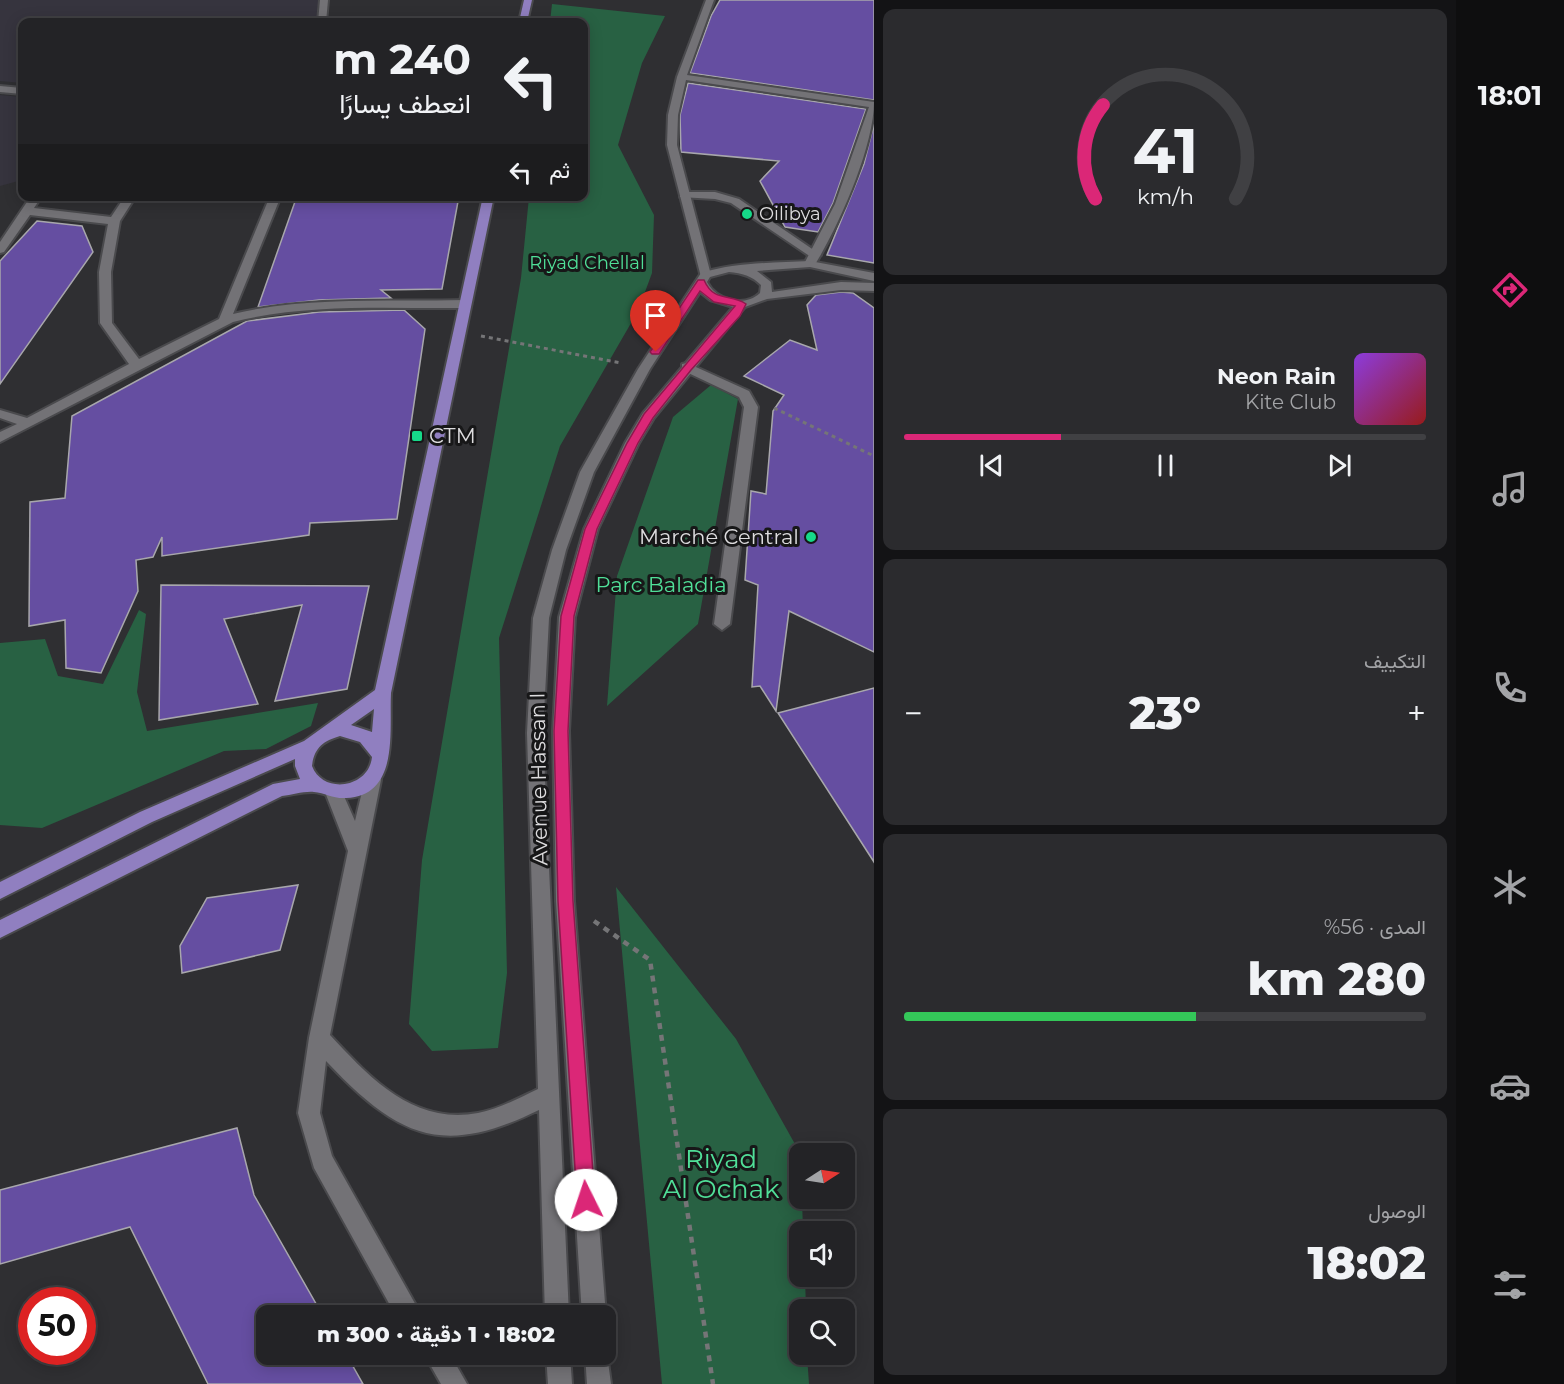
<!DOCTYPE html>
<html lang="ar">
<meta charset="utf-8">
<style>
:root{--surface:#232326;--page:#2b2b2e;--text:#f1f3f6;--muted:#a3a4a7;--line:#404043;--accent:#db2777}
body{margin:0;font-family:Montserrat,Vazirmatn,sans-serif;background:var(--page);color:var(--text);direction:rtl;height:100vh;display:flex;flex-direction:column;font-size:22px;white-space:nowrap}
*{box-sizing:border-box;margin:0}
p{font-size:20px;color:var(--muted)}
.icon{flex:none;width:33px;height:33px;fill:none;stroke:currentColor;stroke-width:2;stroke-linecap:round;stroke-linejoin:round}
.map{position:relative;flex:1;overflow:hidden;direction:ltr}
.details{display:flex;flex-direction:column;gap:9px;padding:9px;background:#131315;width:582px}
.details>*{flex:none}
.banner{position:absolute;left:18px;top:18px;width:570px;height:183px;border-radius:12px;box-shadow:0 3px 15px #0003,0 0 0 2px var(--line);direction:rtl;background:#232326;color:var(--text);overflow:hidden}
.needle{width:39px;rotate:78deg}
.tools{position:absolute;left:789px;top:1143px;display:grid;gap:12px}
.tools a{display:grid;place-items:center;width:66px;height:66px;border-radius:12px;background:var(--surface);box-shadow:0 3px 15px #0003,0 0 0 2px var(--line);font-size:30px}
.speed{position:absolute;left:18px;top:1287px;display:flex;gap:12px;font-size:30px;font-weight:700;text-align:center}
.speed>*{display:grid;place-content:center;width:78px;height:78px;border-radius:50%;background:var(--surface);box-shadow:0 3px 15px #0003,0 0 0 2px var(--line);line-height:1}
.speed .limit{border:9px solid #d22;background:#fff;color:#111}
.pin{position:absolute;display:grid;place-items:center;width:51px;height:51px;color:#fff;margin:-62px -26px;border-radius:50% 50% 50% 0;rotate:-45deg;box-shadow:0 0 6px #0007}
.pin .icon{rotate:45deg}
.me{position:absolute;width:66px;margin:-33px;rotate:356deg;stroke-linejoin:round;filter:drop-shadow(0 0 4px #0008)}
.turn{display:flex;align-items:center;gap:21px;height:126px;padding:0 18px;font-size:27px}
.turn .icon{width:78px;height:78px;stroke-width:2.5}
.turn b{display:block;font-size:42px;line-height:51px}
.then{display:flex;align-items:center;height:57px;padding:0 18px;background:#0003;gap:12px;font-size:22px}
.big{font-size:45px;font-weight:800;line-height:1.1}
.details .card{flex:1;display:flex;flex-direction:column;justify-content:center;gap:9px;min-width:0;padding:0 21px;border-radius:12px;background:var(--page)}
.details .dial{align-items:center;gap:0}
.dial svg{height:156px;overflow:visible;fill:none;stroke:var(--line);stroke-width:7;stroke-linecap:round;text-anchor:middle}
.dial text{fill:var(--text);stroke:none}
.song{display:flex;align-items:center;gap:18px}
.cover{width:72px;height:72px;border-radius:9px;background:linear-gradient(135deg,hsl(270 70% 55%),hsl(0 70% 35%))}
.played{height:6px;border-radius:3px;background:linear-gradient(90deg,var(--accent) 30%,var(--line) 30%)}
.keys{display:flex;justify-content:space-around;direction:ltr}
.heat{display:flex;justify-content:space-between;align-items:center;font-size:33px;direction:ltr}
.charge{height:9px;border-radius:4px;background:linear-gradient(90deg,#34c759 56%,var(--line) 0)}
.trip{position:absolute;left:256px;top:1305px;width:360px;height:60px;border-radius:12px;background:var(--surface);box-shadow:0 3px 15px #0003,0 0 0 2px var(--line);font-weight:800;line-height:60px;text-align:center;direction:rtl}
main{display:flex;flex:1;min-height:0}
.tab-bar{display:flex;flex-direction:column;width:108px;justify-content:space-around;align-items:center;background:#0e0e0f;color:var(--muted)}
.tab-bar .icon{width:42px;height:42px}
.tab-bar .on{color:var(--accent)}
.tab-bar b{font-size:27px;color:var(--text)}
.map>svg:first-child{display:block}
</style>
<main>
<nav class="tab-bar">
<b>18:01</b>
<svg class="icon on" aria-label="directions" viewBox="0 0 24 24"><path d="M12 3l9 9-9 9-9-9zM9 14v-3h6M13 9l2 2-2 2"/></svg>
<svg class="icon" aria-label="music" viewBox="0 0 24 24"><path d="M9 18V5l10-2v13"/><circle cx="6" cy="18" r="3"/><circle cx="16" cy="16" r="3"/></svg>
<svg class="icon" aria-label="phone" viewBox="0 0 24 24"><path d="M5 4h4l2 5-3 2q2 4 5 5l2-3 5 2v4C11 20 4 13 5 4z"/></svg>
<svg class="icon" aria-label="climate" viewBox="0 0 24 24"><path d="M12 3v18M4 7l16 10M4 17L20 7"/></svg>
<svg class="icon" aria-label="car" viewBox="0 0 24 24"><path d="M5 17H2v-5l4-1 3-4h7l3 4 3 1v5h-3M9 17h6M6 11h13"/><circle cx="7" cy="17" r="2"/><circle cx="17" cy="17" r="2"/></svg>
<svg class="icon" aria-label="filters" viewBox="0 0 24 24"><path d="M4 7h16M4 17h16"/><circle cx="9" cy="7" r="2"/><circle cx="15" cy="17" r="2"/></svg>
</nav>
<section class="details">
<div class="card dial"><svg viewBox="0 0 100 80">
<path d="M14 69A42 42 0 1 1 86 69"/>
<path d="M14 69A42 42 0 0 1 18 21" stroke="#db2777"/>
<text x="50" y="56" font-size="32" font-weight="700">41</text>
<text x="50" y="72" font-size="11">km/h</text>
</svg></div>
<div class="card">
<div class="song"><i class="cover"></i><div><b>Neon Rain</b><p>Kite Club</p></div></div>
<div class="played"></div>
<div class="keys"><svg class="icon" aria-label="previous" viewBox="0 0 24 24"><path d="M18 5L8 12l10 7zM5 5v14"/></svg><svg class="icon" aria-label="pause" viewBox="0 0 24 24"><path d="M8 5v14M16 5v14"/></svg><svg class="icon" aria-label="next" viewBox="0 0 24 24"><path d="M6 5l10 7-10 7zM19 5v14"/></svg></div>
</div>
<div class="card"><p>التكييف</p>
<div class="heat"><a>−</a><b class="big">23°</b><a>+</a></div>
</div>
<div class="card"><p>المدى · 56%</p><b class="big">280 km</b><div class="charge"></div></div>
<div class="card"><p>الوصول</p><b class="big">18:02</b></div>
</section>
<div class="map">
<svg width="874" height="1384" viewBox="0 0 874 1384">
<rect width="100%" height="100%" fill="#2f2f32"/>
<path fill="#36343e" d="M0,0H319L317,22H22V83L0,81Z
M0,95L22,97V180L0,186Z"/>
<path fill="#286143" d="M552,4L665,16L642,63L618,145L654,215L652,273L638,311L560,446L499,638L507,973L498,1048L432,1051L409,1024L422,860L521,278L529,197L584,196V22H550Z
M711,385L738,399L698,624L607,706L617,576L673,417Z
M139,610L146,614L137,692L147,731L318,703L311,726L266,749L224,751L42,828L0,825V643L45,639L58,676L103,684Z
M616,887L736,1039L800,1153V1198L802,1199L803,1231L800,1232V1276L805,1277L806,1309L800,1310V1354L807,1355L809,1384H662Z"/>
<path fill="#654ea1" stroke="#a8a7ac" stroke-width="1.5" d="M720,0H874V100L690,73L711,16Z
M688,83L866,109L833,203L818,232L785,227L760,181L779,161L681,152L680,115Z
M874,124V263L827,255L864,164Z
M297,196H459L442,289L381,290L391,298L319,300L258,307Z
M37,221L82,226L93,252L0,384V261Z
M841,292L853,293L874,308V652L789,611L776,711L760,686L752,687L758,585L745,580L751,491L766,494L773,411L784,395L744,376L790,340L817,350L807,305L816,295Z
M404,310L425,329L397,519L310,523L309,535L162,556V537L153,557L136,560L138,591L101,673L66,668L65,620L29,626L30,502L65,498L72,416L247,321L319,312Z
M161,585L369,586L347,689L275,701L302,605L224,619L258,704L159,720Z
M874,688V862L778,713Z
M298,885L280,950L182,973L180,946L207,898Z
M237,1128L254,1195L323,1316H267V1354H346L363,1384H208L130,1227L0,1264V1190Z"/>
<g fill="none" stroke-linecap="round" stroke-linejoin="round">
<g stroke="#4a4a4d" stroke-width="4">
<path id="service" d="M684,192H715L739,199L821,255L811,257L731,203L715,199L680,197V193Z
M687,363L749,391L758,407L730,624L722,630L714,624L744,407L739,397L682,370V364Z"/>
</g>
<g stroke="#4a4a4d" stroke-width="4">
<path id="minor" d="M320,0H328L326,22H318Z
M706,0H714L687,75L874,102C874,147 838,228 814,266L804,264L835,204L869,107L686,80L678,115L677,145L711,275L701,277L667,145L668,115L677,77Z
M0,86L22,88V94L0,92Z
M31,196H42L34,208L111,217L125,196H136L120,221L111,272L112,323L139,359L219,319L270,196H281L233,314C308,296 388,302 465,300L471,304L465,308C388,309 308,303 233,322L0,442V432L17,424L0,418V410L27,418L129,364L100,323L99,272L108,224L30,215L4,252L0,253V242Z"/>
</g>
<g stroke="#4a4a4d" stroke-width="4">
<path id="secondary" d="M810,261L874,273V281L810,267L757,271L771,282L772,292L841,282L874,283V291L841,290L767,299L745,307L654,418L639,443L598,529L575,617L569,731L574,901L606,1316H582L556,901L553,731L559,617L584,529L625,443L643,413L733,307L710,300L700,292L650,369L594,472L566,550L549,618L543,733L569,1316H545L539,1110C441,1158 398,1137 326,1061L320,1113L332,1156L422,1316H396L314,1168L298,1113L309,1038L348,851L325,792L328,787L334,785L340,787L355,821L366,775L372,773L378,775L381,780L330,1035C370,1078 413,1125 478,1113C499,1109 519,1098 538,1089L527,733L533,618L552,550L580,472L638,369L701,273C736,262 773,263 810,261ZM729,272C742,273 752,276 761,285L760,293C744,308 716,300 707,282L710,277Z
M606,1347L611,1384H587L585,1354H606Z
M424,1354H450L467,1384H441Z
M546,1354H570L572,1384H548Z"/>
</g>
<g stroke="#4a4a4d" stroke-width="4">
<path id="primary" d="M524,0H532L527,22H519Z
M483,196H494L391,693C389,730 400,796 346,798C334,799 325,793 314,792C304,791 292,795 282,796L0,938V920L273,784L300,779L295,766V759L152,822L0,899V882L140,812L304,741L375,690ZM374,709L372,732L351,725ZM340,736L360,742L372,757C369,788 323,795 312,766C314,748 323,741 340,736Z"/>
</g>
<path stroke="#757577" stroke-width="3" stroke-dasharray="4 4" stroke-linecap="butt" d="M481,336L621,363
M774,408L874,456"/>
<path stroke="#757577" stroke-width="4.5" stroke-dasharray="6 6" stroke-linecap="butt" d="M594,921L650,960L713,1384"/>
<use href="#service" fill="#737276" fill-rule="evenodd"/>
<use href="#minor" fill="#737276" fill-rule="evenodd"/>
<use href="#secondary" fill="#737276" fill-rule="evenodd"/>
<use href="#primary" fill="#907fc0" fill-rule="evenodd"/>
</g>
<path fill="#db2777" stroke="#8e194d" stroke-width="1.5" d="M698,280H704C714,303 730,293 746,304L740,316L691,370L653,418L638,443L597,529L574,616L568,731L573,901L595,1200L592,1207L586,1210L579,1207L577,1200L558,901L554,731L561,616L585,529L627,443L644,414L735,306L714,302L700,291L659,354H652L650,352Z"/>
<g fill="#16d989" stroke="#171718" stroke-width="2">
<circle cx="747" cy="214" r="6"/>
<rect x="411" y="430" width="12" height="12" rx="3"/>
<circle cx="811" cy="537" r="6"/>
</g>
<g text-anchor="middle" stroke-width="6" stroke-linejoin="round" paint-order="stroke">
<g font-size="18" fill="#dddcde" stroke="#171718" text-anchor="start">
<text x="759" y="220">Oilibya</text>
</g>
<g font-size="18" fill="#50df98" stroke="#171718">
<text x="587" y="269">Riyad Chellal</text>
</g>
<g font-size="21" fill="#dddcde" stroke="#171718" text-anchor="start">
<text x="429" y="443">CTM</text>
<text x="799" y="544" text-anchor="end">Marché Central</text>
</g>
<g font-size="21" fill="#50df98" stroke="#171718">
<text x="661" y="592">Parc Baladia</text>
</g>
<g font-size="21" fill="#dddcde" stroke="#171718">
<text transform="translate(539 779) rotate(-91)" y="7">Avenue Hassan I</text>
</g>
<g font-size="26" fill="#50df98" stroke="#171718">
<text x="721" y="1168">Riyad<tspan x="721" dy="30">Al Ochak</tspan></text>
</g>
</g>
</svg>
<div class="tools">
<a><svg class="needle" viewBox="-14 -14 28 28"><path d="M0-13l5 13h-10z" fill="#e53935"/><path d="M0 13l5-13h-10z" fill="#a3a4a7"/></svg></a>
<a><svg class="icon" aria-label="sound" viewBox="0 0 24 24"><path d="M4 9h4l5-4v14l-5-4H4zM17 9q2 3 0 6"/></svg></a>
<a><svg class="icon" aria-label="search" viewBox="0 0 24 24"><circle cx="10" cy="10" r="6"/><path d="M15 15l6 6"/></svg></a>
</div>
<div class="speed"><div class="limit">50</div></div>
<div class="pin" style="left:656px;top:352px;background:#d93025"><svg class="icon" aria-label="arrive" viewBox="0 0 24 24"><path d="M6 21V4h12l-3 4 3 4H6"/></svg></div>
<svg class="me" style="left:586px;top:1200px" viewBox="-20 -20 40 40"><circle r="19" fill="#fff"/><path d="M0-13L10 11 0 6-10 11z" fill="#db2777"/></svg>
<div class="trip">18:02 · 1 دقيقة · 300 m</div>
<div class="banner">
<div class="turn"><svg class="icon" aria-label="left" viewBox="0 0 24 24"><path d="M17 20v-9H6M10 6l-5 5 5 5"/></svg><div><b>240 m</b>انعطف يسارًا</div></div>
<div class="then">ثم<svg class="icon" aria-label="left" viewBox="0 0 24 24"><path d="M17 20v-9H6M10 6l-5 5 5 5"/></svg></div>
</div>
</div>
</main>
